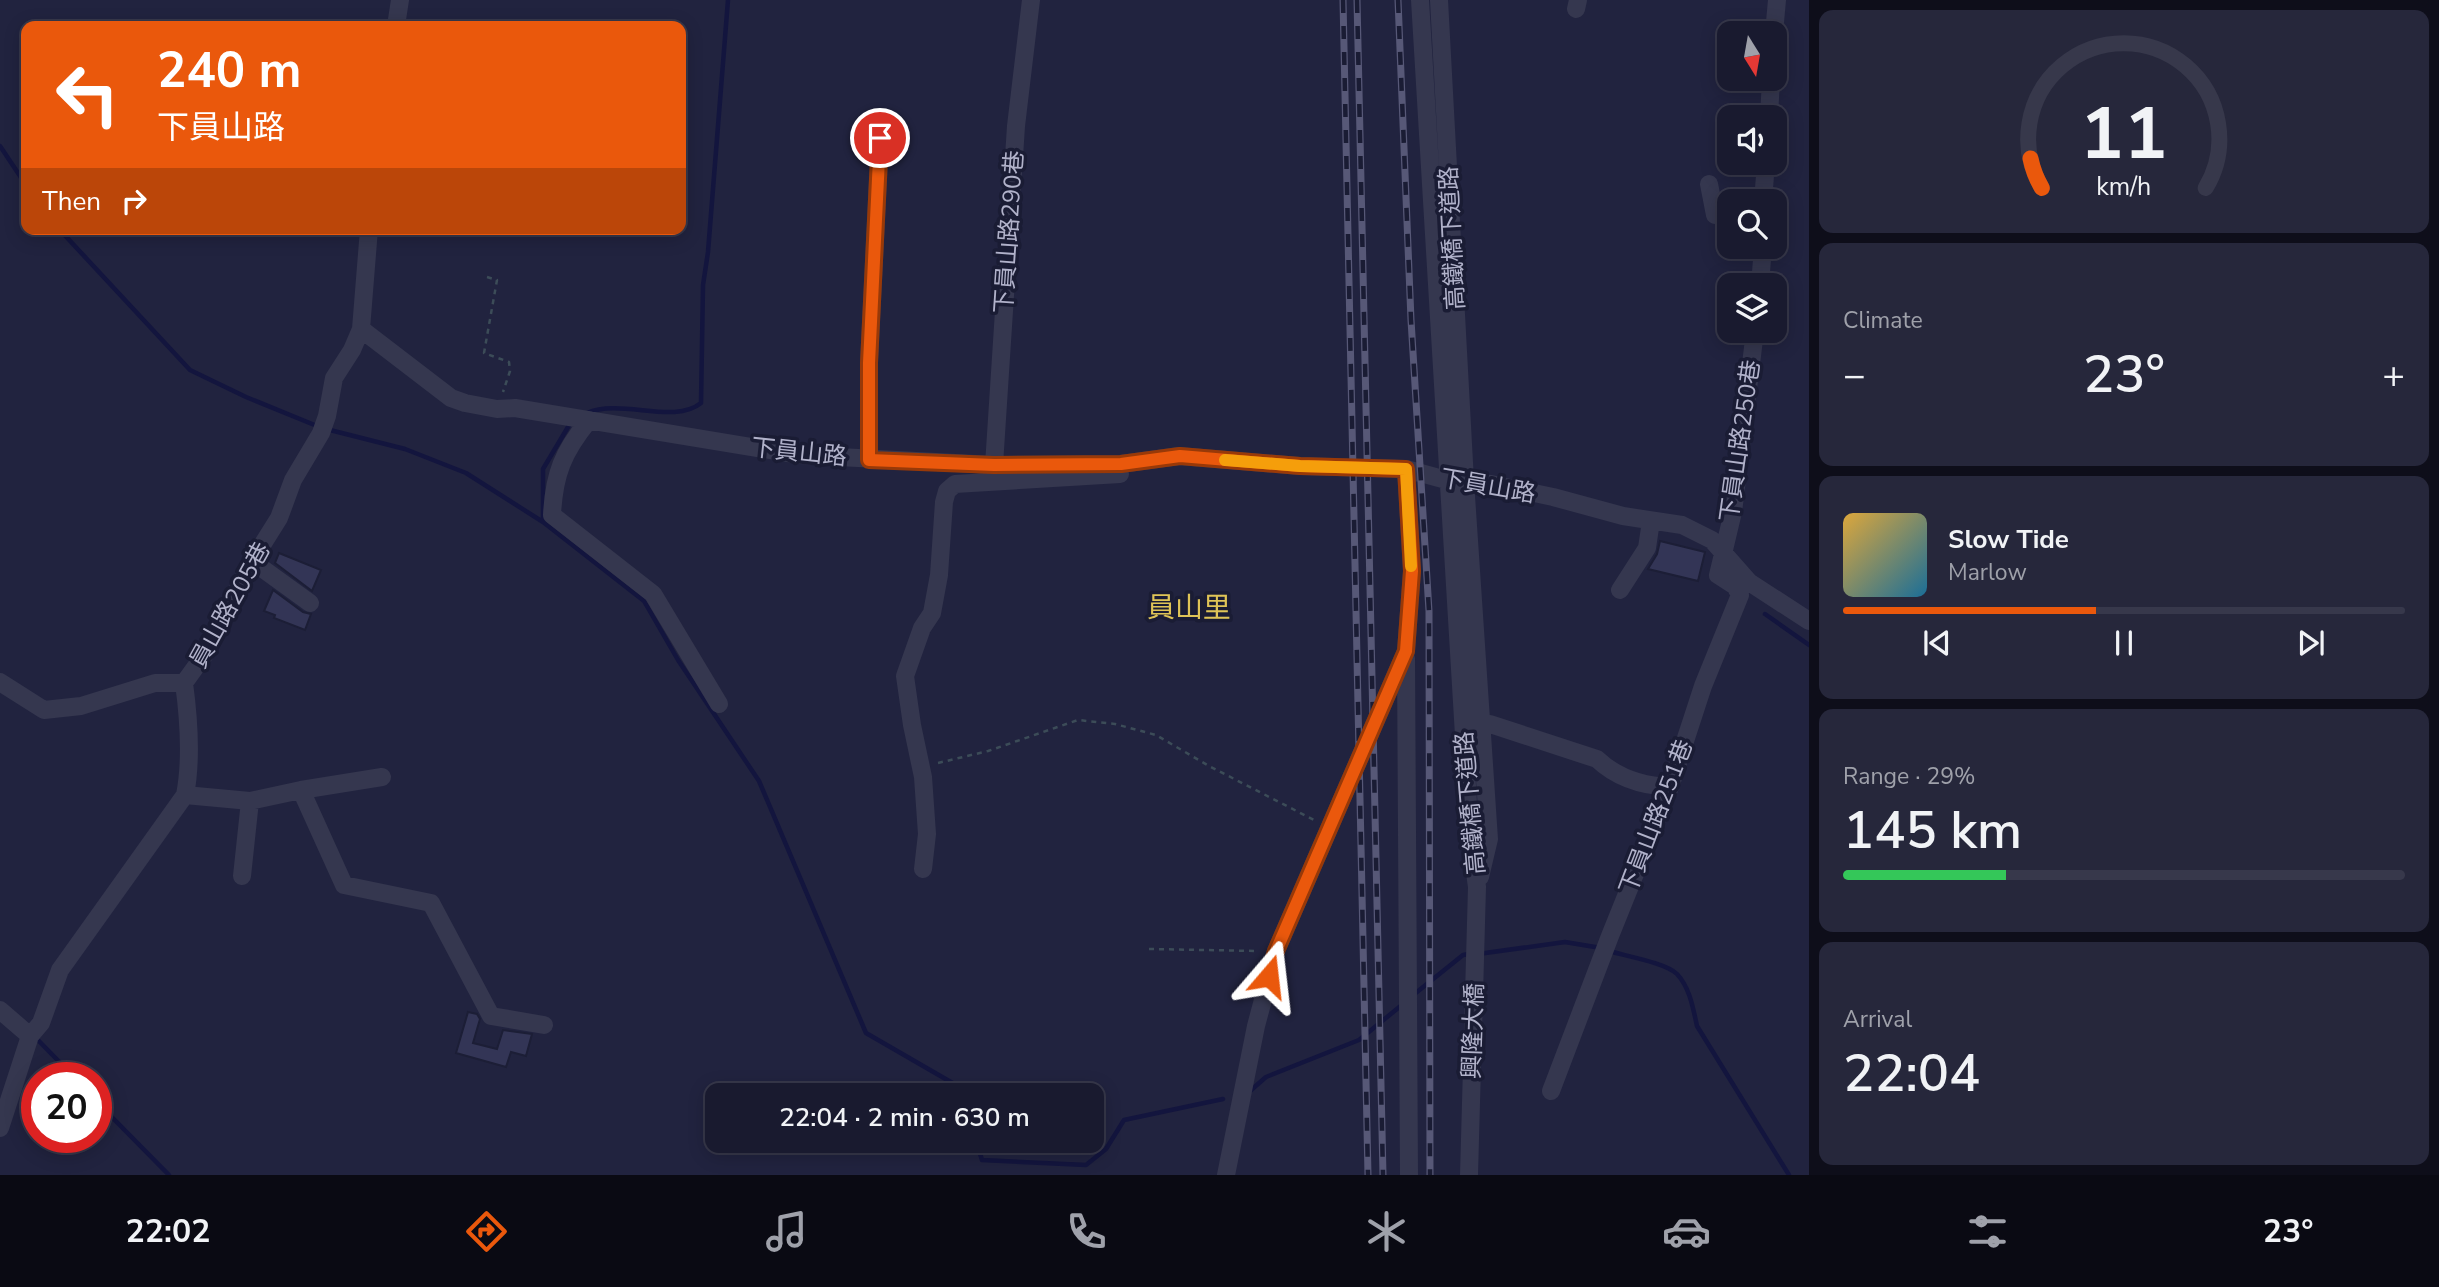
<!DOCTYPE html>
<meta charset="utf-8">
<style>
:root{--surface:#191a2f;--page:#26273b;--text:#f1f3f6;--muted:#9fa1aa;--line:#37384b;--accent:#ea580c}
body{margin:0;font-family:"Nunito Sans","Noto Sans TC",sans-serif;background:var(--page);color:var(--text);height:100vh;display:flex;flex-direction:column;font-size:26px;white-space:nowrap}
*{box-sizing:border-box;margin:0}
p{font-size:23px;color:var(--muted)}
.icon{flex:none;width:38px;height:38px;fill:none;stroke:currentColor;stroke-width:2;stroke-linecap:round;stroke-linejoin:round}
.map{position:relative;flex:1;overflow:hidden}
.details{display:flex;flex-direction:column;gap:10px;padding:10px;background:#0e0e1a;width:630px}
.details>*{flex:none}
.hud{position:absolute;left:21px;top:21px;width:665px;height:214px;border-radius:14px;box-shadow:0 4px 18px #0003,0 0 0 2px var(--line);background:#ea580c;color:#fff;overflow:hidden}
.needle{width:46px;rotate:169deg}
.controls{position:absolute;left:1717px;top:21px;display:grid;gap:14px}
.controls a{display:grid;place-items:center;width:70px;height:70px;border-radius:14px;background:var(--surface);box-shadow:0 4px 18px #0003,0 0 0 2px var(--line);font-size:35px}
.speed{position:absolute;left:21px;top:1062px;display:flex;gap:14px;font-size:35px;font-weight:700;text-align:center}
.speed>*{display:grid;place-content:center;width:91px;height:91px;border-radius:50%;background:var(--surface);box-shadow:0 4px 18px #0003,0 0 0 2px var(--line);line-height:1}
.speed .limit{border:10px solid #d22;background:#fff;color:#111}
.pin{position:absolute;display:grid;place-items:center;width:60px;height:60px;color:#fff;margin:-30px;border:4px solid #fff;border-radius:50%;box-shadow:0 2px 7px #0007}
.me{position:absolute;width:77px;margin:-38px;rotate:17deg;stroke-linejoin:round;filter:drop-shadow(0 0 5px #0008)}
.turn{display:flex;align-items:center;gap:24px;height:147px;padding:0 21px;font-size:32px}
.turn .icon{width:91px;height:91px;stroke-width:2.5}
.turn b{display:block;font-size:49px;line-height:60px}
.then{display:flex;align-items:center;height:66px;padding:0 21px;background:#0003;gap:14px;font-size:26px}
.big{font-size:52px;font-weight:600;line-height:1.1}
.details .tile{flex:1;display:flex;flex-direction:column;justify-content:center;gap:10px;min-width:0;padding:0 24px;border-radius:14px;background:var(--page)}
.details .dial{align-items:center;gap:0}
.dial svg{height:182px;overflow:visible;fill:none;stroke:var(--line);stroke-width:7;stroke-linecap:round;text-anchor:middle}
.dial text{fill:var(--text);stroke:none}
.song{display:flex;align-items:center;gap:21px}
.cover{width:84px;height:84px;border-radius:10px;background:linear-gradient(135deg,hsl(40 70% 55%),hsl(200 70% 35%))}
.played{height:7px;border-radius:4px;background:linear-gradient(90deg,var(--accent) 45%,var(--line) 45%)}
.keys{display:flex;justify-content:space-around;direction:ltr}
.heat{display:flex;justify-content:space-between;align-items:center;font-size:38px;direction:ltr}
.charge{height:10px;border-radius:5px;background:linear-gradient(90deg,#34c759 29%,var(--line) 0)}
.trip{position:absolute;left:705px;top:1083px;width:399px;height:70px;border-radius:14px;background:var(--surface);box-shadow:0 4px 18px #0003,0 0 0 2px var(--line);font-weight:600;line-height:70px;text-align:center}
.dock{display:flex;height:112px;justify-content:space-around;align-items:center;background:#0a0a13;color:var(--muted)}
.dock .icon{width:49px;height:49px}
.dock .selected{color:var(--accent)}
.dock b{font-size:32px;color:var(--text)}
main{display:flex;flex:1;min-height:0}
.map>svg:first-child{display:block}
</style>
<main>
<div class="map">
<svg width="1809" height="1175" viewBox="0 0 1809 1175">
<rect width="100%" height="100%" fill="#21233f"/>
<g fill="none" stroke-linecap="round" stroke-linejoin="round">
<path stroke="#13153e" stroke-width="4.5" d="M0,146L26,185
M59,229L190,370L246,397L317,426
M587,413C621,398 674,425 701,403L703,285L708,252L728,0
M326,429L405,449L466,473L543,522L644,601L678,660L759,781L866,1033L956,1085L959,1096
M543,521V469L571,422
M1765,614L1809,645
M1609,951C1626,956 1666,963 1677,974C1690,988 1693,1008 1697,1026L1789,1175
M1478,954L1565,942L1601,948
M1412,996L1463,955L1469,954
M36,1038L75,1078
M1250,1091L1266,1077L1359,1040L1403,1004
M96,1101L169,1175
M976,1141L982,1160L1086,1165L1106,1149L1124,1120L1223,1099"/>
</g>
<path fill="#333556" stroke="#1c1e36" stroke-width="2" d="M1660,541L1705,552L1698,581L1648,569L1657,554Z
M279,553L321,570L312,591L275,563Z
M273,590L303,612L311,614L305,630L274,618L275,615L264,611Z
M468,1012L477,1014L480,1019L473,1043L497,1049L503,1030L532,1034L526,1056L511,1052L506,1067L456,1053Z"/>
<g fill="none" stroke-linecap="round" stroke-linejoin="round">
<path stroke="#3c4c58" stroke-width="2.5" stroke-dasharray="5 5" stroke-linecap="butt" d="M487,277L497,280L484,353L509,362L510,371L503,392
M938,763L988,751L1078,720L1115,724L1156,735L1209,766L1314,820
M1149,949L1259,951"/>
<path stroke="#35374f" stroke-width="18" d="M1420,0L1470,836L1477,887L1469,1175
M1439,0L1465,481L1489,839L1480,877
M1576,9L1578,0
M396,26L400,0
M1774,33L1777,0
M1769,117L1771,79
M1709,184L1715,215L1729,213
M1763,201L1766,163
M1760,285L1763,247
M361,329L451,398L465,403L497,409L515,408L800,455L994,465L1121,464L1179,456L1300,466L1406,469L1450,481L1491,484L1553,497L1623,516L1682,525L1712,540L1749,582L1809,621
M589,420C563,452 554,474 552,515L653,594L719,704
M869,459V363L880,138
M994,465L1016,126L1031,0
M252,561L310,603
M1620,590L1647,548L1651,521
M1406,658L1409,1175
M0,682L44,710L81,706L155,683H184
M1490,724L1597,759C1617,778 1644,786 1670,787
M301,790L382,777
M185,795L250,801L301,790L344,885L431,903L491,1016L544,1025
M923,869L927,834L923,777L912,725L905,676L922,628L932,613L939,575L944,502L947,491L955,484L1120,474
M242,876L250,801
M0,1010L30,1036
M1551,1091L1610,936L1670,787L1703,686L1740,595L1735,586L1718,575L1733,512L1755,331
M0,1128L30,1036L41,1023L60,970L185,795C192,759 189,720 184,683L205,654L252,561L279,518L293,480L321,433L327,416L334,378L352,350L361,329L369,229
M1226,1175L1256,1026L1276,951L1406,651L1412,571L1406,469"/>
<g stroke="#575877" stroke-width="7">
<path id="rail" d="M1343,0L1368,1175
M1357,0L1383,1175
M1398,0L1411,320L1429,611L1430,1175"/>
</g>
<use href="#rail" stroke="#1a1c34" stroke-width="4.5" stroke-dasharray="13" stroke-linecap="butt"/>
</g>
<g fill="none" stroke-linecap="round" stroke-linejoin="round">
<g stroke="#983908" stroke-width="18">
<path id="route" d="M880,138L869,363V460L994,465L1121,464L1180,456L1300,466L1406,469L1412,571L1406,651L1276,951L1269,976"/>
</g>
<use href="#route" stroke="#ea580c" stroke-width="12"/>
<path stroke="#f59e0b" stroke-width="12" d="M1225,460L1300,466L1406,469L1411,566"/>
</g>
<g text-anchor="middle" stroke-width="7" stroke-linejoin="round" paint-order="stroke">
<g font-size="24" fill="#b1b2ca" stroke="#1a1c34">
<text transform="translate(1009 232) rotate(-86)" y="8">下員山路290巷</text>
<text transform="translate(1452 238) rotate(-93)" y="8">高鐵橋下道路</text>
<text transform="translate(1740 441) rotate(-82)" y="8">下員山路250巷</text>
<text transform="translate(799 452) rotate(6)" y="8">下員山路</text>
<text transform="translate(1488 486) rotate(10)" y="8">下員山路</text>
<text transform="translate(230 605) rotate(-61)" y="8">員山路205巷</text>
<text transform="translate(1470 803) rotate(-95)" y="8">高鐵橋下道路</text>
<text transform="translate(1656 817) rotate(-69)" y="8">下員山路251巷</text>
<text transform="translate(1473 1031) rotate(-88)" y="8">興隆大橋</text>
</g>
<g font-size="28" fill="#dfc457" stroke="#1a1c34">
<text x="1189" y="617">員山里</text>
</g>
</g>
</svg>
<div class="controls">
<a><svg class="needle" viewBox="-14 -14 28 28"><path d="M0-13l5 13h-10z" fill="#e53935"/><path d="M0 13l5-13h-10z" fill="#9fa1aa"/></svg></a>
<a><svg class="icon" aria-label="sound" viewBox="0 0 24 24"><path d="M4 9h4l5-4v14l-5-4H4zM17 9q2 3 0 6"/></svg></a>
<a><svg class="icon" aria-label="search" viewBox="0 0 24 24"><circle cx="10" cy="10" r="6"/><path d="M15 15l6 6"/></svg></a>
<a><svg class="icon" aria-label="layers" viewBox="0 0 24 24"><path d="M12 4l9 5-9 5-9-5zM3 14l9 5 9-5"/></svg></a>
</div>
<div class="speed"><div class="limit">20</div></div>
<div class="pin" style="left:880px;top:138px;background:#d93025"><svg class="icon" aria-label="arrive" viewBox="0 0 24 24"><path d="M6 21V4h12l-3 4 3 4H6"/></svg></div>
<svg class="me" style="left:1269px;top:976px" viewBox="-20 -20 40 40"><path d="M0-17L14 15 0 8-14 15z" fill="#ea580c" stroke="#fff" stroke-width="4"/></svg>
<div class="trip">22:04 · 2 min · 630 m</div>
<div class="hud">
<div class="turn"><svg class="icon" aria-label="left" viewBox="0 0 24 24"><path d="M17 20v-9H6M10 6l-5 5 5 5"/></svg><div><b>240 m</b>下員山路</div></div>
<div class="then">Then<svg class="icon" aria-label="right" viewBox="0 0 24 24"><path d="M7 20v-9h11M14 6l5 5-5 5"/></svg></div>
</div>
</div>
<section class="details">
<div class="tile dial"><svg viewBox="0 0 100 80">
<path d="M14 69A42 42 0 1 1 86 69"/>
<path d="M14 69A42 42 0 0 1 9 56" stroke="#ea580c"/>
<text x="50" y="56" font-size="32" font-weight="700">11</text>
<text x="50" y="72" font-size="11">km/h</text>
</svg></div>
<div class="tile"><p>Climate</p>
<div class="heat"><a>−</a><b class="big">23°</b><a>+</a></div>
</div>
<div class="tile">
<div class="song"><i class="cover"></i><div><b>Slow Tide</b><p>Marlow</p></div></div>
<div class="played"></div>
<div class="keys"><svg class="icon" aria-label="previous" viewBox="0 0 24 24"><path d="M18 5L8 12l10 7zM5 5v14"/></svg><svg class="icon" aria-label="pause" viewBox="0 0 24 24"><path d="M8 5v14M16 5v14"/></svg><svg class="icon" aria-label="next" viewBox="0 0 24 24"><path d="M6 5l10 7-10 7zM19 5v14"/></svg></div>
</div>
<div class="tile"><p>Range · 29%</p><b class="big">145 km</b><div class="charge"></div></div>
<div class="tile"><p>Arrival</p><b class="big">22:04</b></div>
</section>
</main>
<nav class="dock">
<b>22:02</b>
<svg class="icon selected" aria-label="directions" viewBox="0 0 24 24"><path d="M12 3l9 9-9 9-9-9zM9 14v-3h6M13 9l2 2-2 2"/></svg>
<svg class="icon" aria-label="music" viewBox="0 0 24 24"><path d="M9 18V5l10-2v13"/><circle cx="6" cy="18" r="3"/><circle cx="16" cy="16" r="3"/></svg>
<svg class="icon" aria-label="phone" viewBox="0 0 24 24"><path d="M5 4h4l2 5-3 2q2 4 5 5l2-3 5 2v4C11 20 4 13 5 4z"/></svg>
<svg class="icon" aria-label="climate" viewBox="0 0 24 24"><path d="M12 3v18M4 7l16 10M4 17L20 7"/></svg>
<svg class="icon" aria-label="car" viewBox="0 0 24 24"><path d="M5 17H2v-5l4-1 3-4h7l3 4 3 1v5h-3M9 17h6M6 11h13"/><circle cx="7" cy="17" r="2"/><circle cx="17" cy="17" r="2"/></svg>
<svg class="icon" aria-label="filters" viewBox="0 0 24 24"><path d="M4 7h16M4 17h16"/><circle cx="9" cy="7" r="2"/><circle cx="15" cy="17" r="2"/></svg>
<b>23°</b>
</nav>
